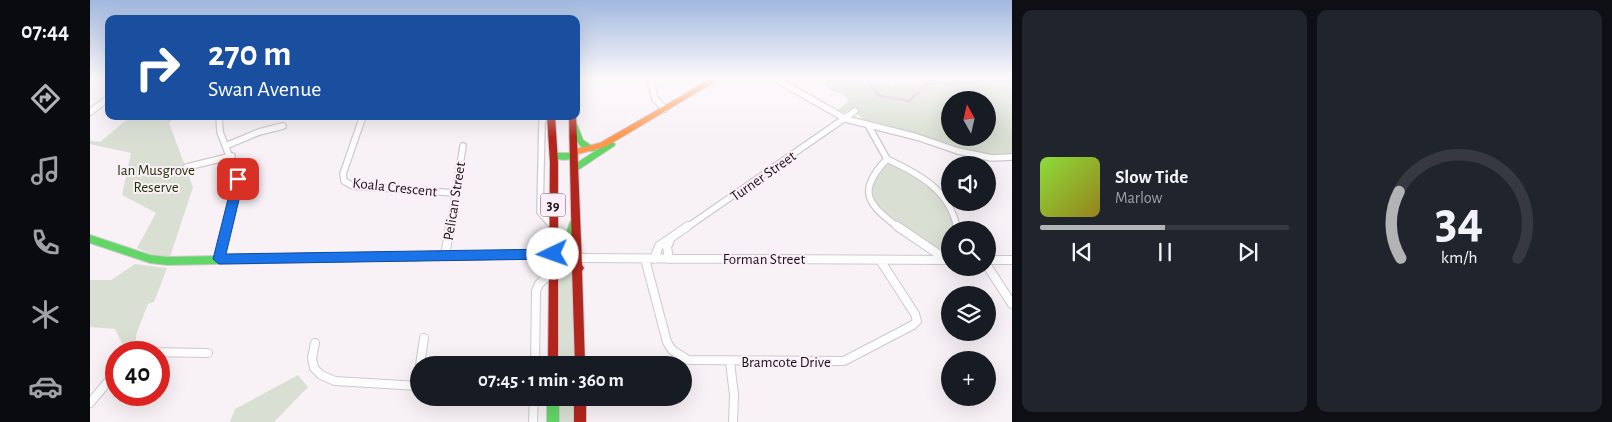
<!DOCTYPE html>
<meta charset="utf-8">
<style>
:root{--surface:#171b24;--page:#20242c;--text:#f1f3f6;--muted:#9ea1a6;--line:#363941;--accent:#b3b2b5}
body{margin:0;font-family:"Alegreya Sans",sans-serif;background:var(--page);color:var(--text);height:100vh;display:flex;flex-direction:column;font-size:19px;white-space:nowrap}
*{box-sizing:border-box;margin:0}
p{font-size:16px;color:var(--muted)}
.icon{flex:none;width:28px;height:28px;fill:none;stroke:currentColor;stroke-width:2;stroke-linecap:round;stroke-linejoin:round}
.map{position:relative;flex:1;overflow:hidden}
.drawer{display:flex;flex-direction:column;gap:10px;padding:10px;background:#0d0f14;width:600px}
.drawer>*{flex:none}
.top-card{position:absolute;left:15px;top:15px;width:475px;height:105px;border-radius:10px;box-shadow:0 5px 20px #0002;background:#1a4fa0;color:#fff;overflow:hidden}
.needle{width:32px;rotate:352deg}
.controls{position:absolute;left:851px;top:91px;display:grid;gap:10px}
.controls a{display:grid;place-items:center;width:55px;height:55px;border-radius:50%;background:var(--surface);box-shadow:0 5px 20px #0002;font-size:25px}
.speed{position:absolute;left:15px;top:341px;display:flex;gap:10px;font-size:25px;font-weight:700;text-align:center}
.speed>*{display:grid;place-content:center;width:65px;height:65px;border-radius:50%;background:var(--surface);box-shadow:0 5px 20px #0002;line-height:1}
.speed .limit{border:8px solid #d22;background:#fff;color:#111}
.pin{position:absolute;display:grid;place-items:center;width:42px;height:42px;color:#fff;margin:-21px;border-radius:10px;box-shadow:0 2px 8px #0006}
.me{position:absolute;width:55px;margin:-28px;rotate:267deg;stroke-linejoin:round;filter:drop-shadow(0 0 4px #0008)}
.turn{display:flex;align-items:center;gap:18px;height:105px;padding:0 20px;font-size:22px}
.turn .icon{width:65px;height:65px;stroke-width:2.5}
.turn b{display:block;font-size:35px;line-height:42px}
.drawer .widget{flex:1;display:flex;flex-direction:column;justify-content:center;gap:8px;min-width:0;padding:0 18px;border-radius:10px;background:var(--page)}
.drawer .dial{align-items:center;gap:0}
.dial svg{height:130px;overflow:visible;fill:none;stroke:var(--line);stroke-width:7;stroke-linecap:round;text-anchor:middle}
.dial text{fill:var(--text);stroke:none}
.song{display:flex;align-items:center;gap:15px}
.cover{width:60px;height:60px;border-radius:8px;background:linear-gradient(135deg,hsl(90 70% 55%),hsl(50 70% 35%))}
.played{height:5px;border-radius:2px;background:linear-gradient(90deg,var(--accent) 50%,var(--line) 50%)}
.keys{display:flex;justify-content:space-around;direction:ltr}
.drawer .tiles{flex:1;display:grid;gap:10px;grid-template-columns:repeat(2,1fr)}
.trip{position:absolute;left:320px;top:356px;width:282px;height:50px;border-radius:25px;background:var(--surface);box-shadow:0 5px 20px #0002;font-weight:600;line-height:50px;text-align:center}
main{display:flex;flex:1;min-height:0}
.tabs{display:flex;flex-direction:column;width:90px;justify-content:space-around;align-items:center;background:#090b0e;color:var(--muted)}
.tabs .icon{width:35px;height:35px}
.tabs .active{color:var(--accent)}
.tabs b{font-size:22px;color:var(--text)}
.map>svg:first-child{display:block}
</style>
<main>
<nav class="tabs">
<b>07:44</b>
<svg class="icon active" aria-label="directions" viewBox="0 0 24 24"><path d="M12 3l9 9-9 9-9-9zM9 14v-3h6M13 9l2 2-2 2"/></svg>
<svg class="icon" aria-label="music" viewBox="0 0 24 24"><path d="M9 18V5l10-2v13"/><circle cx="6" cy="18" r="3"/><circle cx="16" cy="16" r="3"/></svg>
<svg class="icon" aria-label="phone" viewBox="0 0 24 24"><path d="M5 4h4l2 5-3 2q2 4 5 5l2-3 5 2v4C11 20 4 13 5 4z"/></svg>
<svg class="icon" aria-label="climate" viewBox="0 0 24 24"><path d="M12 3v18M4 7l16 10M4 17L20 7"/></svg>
<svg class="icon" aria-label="car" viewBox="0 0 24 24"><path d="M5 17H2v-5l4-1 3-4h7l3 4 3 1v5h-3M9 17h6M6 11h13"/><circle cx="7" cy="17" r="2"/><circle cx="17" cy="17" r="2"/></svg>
</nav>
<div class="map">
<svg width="922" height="422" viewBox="0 0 922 422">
<rect width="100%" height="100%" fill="#f8f2f7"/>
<path fill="#d9e0d3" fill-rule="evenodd" d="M731,78H779L803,86V83L832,82L830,78H922V155H897L875,151L831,136L777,122L761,109L753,113L748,110L759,101L752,93C742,93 735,87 731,78ZM860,100H898V138H860Z
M41,116H86L79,123L103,187L80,257L63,255L47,248L66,213L32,195L41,153L0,144V141L10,142Z
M798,162L844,188L861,212L864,230H860L859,250H853C823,237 750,199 798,162Z
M470,258L483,267L484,365H468V259Z
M45,264L77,268L64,302L58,304L46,335V347L36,352L25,329L0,327V280H21Z
M208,375L218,387L184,422H140L145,409Z
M469,398H484V422H469Z"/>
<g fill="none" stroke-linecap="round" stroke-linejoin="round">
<path stroke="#d7bdd0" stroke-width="2.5" d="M773,78L790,96L819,101L838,84L922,80"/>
<g stroke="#cec9cd" stroke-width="8">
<path id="street-far1" d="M560,78L565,99L575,109
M684,78L756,119L827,137L868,151L902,158L922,157
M0,112L19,98
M129,116L130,132L148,179L136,228
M273,116L253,174L254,181L263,186L366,193
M455,116L452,122L450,212L463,227
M778,125L797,159
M138,145L169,132L193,126
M797,159C767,191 776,203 809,228
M797,159C829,174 860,190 867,228
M97,167L142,156
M360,228L373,146
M596,228L765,111"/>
</g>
<g stroke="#cec9cd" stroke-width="10">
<path id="street" d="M807,226L857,260
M867,226L868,230
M355,256L360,226
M488,258L860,260
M129,259L137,226
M555,259L577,342L582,350L598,360L754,361L823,325L827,321L825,314L790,260
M564,259L569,246L598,226
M579,259L577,247L580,240
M898,260H922
M898,267L922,304
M225,343L222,358L224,368L231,375L245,381L329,386
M55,352L118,353
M640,362L644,395L643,422
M330,365L334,338
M445,365L446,291L449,284L462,272L456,260L449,255
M326,386L329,370
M0,403L26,372
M443,422L444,398"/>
</g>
<g stroke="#cec9cd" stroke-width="2">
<path id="fast" d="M481,124H487L493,140L506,149L505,151C489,152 485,138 480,126Z
M521,141L525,144L524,146L488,170H482L481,168L482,166Z
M464,153H484L488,156C482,161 466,161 460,156Z
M483,221L486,222L487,224C486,230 485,240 481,245C477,251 467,258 460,257L458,254C462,248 471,245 474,239C477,234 478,227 480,222Z
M0,235L60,255L77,257L281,253L284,254L286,257L284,260L281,261L77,265L60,263L0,243Z
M457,398H469V422H457Z"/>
</g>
<g stroke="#cec9cd" stroke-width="2">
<path id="slow" d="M623,78H631L515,147L484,155L480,152L481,150L510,143Z
M463,250L466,251L468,254L466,257L463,258L281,261L278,260L276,257L278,254L281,253Z"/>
</g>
<g stroke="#cec9cd" stroke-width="2">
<path id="jam" d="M486,115L492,265L494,268L492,271L495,365H485L482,268L471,259H468V365H458L460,163L457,116H465L468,163V251L477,253L482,257L479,116Z
M484,398H496V422H484Z"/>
</g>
<use href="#street-far1" stroke="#fefdfe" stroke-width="5.5"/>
<use href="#street" stroke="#fefdfe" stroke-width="8"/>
<use href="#fast" fill="#63d668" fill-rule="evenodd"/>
<use href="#slow" fill="#ff974d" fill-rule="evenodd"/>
<use href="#jam" fill="#b3261e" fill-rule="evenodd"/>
</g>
<linearGradient id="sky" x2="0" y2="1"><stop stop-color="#a1b8de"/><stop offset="0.57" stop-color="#fcf9fb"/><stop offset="1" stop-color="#fcf9fb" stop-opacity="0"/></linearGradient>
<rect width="922" height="137" fill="url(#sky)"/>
<path fill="#1a73e8" stroke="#114b97" d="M148,175L154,179L136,254L463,249L469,254L463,259L129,264L123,259L143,179Z"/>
<g text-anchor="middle" stroke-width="4" stroke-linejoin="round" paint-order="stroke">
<rect fill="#fceef8" stroke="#5d565b" stroke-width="1" x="450.5" y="193.5" width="25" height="23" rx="4"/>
<g font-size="14" font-weight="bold" fill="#191518">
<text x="463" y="210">39</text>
</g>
<g font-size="15" fill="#1a3501" stroke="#fceef8">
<text x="66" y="175">Ian Musgrove<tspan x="66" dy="17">Reserve</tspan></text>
</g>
<g font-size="15" fill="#191518" stroke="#fceef8">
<text transform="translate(673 176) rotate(-35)" y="5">Turner Street</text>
<text transform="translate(305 187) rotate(6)" y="5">Koala Crescent</text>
<text transform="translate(364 201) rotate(-81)" y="5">Pelican Street</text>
<text x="674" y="264">Forman Street</text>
<text x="696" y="367">Bramcote Drive</text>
</g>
</g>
</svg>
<div class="controls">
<a><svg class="needle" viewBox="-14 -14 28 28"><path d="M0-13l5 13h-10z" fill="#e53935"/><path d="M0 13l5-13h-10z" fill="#9ea1a6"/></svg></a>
<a><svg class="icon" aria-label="sound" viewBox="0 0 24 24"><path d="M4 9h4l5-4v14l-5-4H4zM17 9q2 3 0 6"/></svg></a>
<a><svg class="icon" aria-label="search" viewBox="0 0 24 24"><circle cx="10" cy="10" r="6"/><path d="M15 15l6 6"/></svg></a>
<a><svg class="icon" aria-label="layers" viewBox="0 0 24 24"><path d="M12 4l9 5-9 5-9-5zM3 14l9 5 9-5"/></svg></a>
<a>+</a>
</div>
<div class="speed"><div class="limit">40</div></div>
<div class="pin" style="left:148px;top:179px;background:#d93025"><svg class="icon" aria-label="arrive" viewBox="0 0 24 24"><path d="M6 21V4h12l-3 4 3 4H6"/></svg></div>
<svg class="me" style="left:463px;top:254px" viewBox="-20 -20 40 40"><circle r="19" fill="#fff"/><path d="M0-13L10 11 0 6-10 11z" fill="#1a73e8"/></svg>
<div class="trip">07:45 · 1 min · 360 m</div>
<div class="top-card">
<div class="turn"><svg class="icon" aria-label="right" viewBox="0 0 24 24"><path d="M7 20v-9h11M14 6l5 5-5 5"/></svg><div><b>270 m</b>Swan Avenue</div></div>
</div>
</div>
<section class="drawer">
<div class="tiles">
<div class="widget">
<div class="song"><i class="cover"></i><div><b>Slow Tide</b><p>Marlow</p></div></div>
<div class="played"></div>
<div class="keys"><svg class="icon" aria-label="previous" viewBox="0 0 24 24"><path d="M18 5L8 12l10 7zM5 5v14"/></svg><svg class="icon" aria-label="pause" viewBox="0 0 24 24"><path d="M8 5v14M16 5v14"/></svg><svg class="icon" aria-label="next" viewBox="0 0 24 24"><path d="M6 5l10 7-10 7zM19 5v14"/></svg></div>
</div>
<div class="widget dial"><svg viewBox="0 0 100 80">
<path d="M14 69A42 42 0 1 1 86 69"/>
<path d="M14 69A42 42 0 0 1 13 28" stroke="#b3b2b5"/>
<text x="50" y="56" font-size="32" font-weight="700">34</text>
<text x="50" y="72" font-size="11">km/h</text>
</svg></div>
</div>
</section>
</main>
